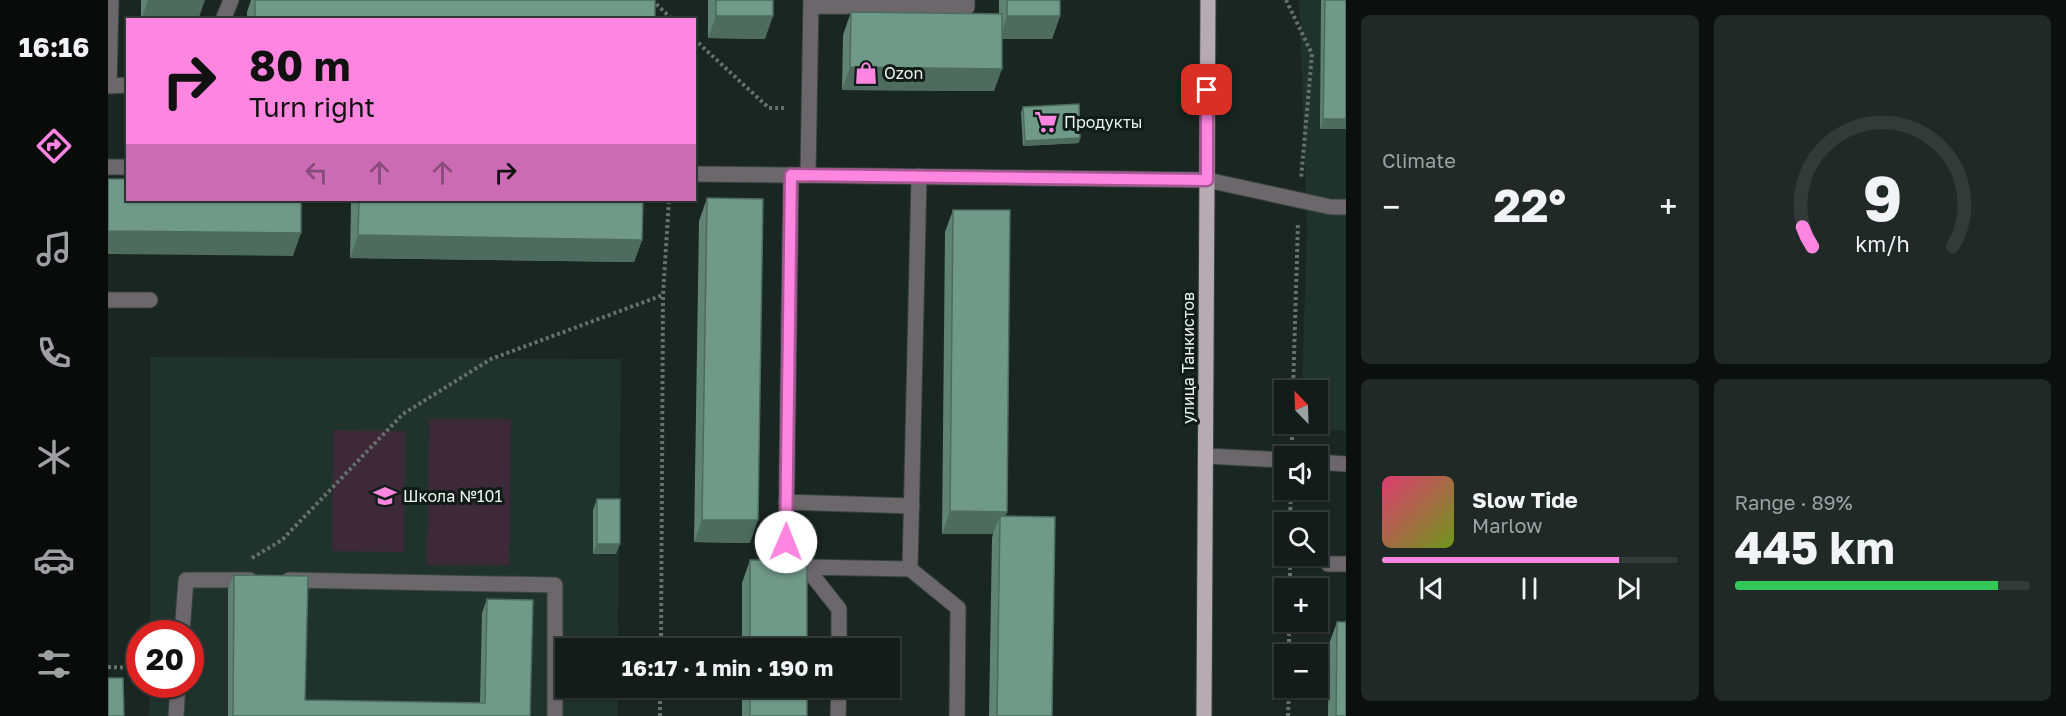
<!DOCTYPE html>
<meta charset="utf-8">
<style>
:root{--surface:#141c19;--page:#212926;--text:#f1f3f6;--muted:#9da1a2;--line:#333a38;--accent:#fe86e0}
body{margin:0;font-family:"Golos Text",sans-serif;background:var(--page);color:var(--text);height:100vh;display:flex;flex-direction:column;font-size:22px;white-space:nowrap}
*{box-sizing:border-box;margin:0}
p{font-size:20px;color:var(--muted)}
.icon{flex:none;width:33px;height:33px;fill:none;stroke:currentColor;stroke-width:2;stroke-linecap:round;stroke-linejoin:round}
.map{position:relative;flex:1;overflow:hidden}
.drawer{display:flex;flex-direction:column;gap:15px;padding:15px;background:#0b0f0e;width:720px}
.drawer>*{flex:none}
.hud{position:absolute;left:18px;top:18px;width:570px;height:183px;border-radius:0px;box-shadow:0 2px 4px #0004,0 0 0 2px var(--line);background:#fe86e0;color:#111;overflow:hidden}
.needle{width:39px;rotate:337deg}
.controls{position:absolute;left:1166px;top:380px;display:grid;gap:12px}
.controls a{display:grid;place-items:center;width:54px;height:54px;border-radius:0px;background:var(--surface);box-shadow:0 2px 4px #0004,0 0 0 2px var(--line);font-size:30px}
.speed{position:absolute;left:18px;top:620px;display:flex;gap:12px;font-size:30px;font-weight:700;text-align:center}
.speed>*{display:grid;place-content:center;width:78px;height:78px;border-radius:50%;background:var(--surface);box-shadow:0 2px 4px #0004,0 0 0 2px var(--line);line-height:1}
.speed .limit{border:9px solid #d22;background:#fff;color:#111}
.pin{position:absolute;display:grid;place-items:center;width:51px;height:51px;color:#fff;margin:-26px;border-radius:12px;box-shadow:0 3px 9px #0006}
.me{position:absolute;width:66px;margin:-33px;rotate:1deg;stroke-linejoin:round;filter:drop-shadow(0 0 4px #0008)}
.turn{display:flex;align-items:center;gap:21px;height:126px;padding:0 24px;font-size:27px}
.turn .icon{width:78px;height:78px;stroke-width:2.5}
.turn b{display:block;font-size:42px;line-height:51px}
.lanes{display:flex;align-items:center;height:57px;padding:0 24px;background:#0003;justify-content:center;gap:30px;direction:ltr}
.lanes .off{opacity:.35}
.big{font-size:45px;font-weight:700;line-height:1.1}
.drawer .card{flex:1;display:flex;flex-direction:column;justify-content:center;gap:9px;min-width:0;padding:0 21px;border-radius:9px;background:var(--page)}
.drawer .dial{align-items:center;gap:0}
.dial svg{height:156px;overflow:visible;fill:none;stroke:var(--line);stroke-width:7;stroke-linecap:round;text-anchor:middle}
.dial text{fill:var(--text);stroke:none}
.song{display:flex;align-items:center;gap:18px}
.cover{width:72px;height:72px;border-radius:9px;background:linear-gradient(135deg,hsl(340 70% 55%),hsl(80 70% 35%))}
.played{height:6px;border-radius:3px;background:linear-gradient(90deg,var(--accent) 80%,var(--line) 80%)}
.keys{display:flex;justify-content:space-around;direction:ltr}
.heat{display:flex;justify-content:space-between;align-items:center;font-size:33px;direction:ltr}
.charge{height:9px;border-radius:4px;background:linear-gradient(90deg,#34c759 89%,var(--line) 0)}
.drawer .tiles{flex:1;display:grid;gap:15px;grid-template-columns:repeat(2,1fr)}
.trip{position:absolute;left:447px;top:638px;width:345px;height:60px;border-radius:0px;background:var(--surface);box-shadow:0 2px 4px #0004,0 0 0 2px var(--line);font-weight:700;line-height:60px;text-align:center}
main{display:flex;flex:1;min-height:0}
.menu{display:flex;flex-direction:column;width:108px;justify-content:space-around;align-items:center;background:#080b0a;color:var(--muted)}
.menu .icon{width:42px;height:42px}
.menu .current{color:var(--accent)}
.menu b{font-size:27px;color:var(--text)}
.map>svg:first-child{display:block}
</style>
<main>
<nav class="menu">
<b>16:16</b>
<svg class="icon current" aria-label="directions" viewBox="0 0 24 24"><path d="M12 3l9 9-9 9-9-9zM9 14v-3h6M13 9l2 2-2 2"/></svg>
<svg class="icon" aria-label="music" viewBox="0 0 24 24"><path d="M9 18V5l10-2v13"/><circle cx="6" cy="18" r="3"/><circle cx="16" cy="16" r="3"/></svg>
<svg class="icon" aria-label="phone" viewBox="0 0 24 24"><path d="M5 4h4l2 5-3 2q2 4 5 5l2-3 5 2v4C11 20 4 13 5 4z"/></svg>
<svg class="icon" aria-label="climate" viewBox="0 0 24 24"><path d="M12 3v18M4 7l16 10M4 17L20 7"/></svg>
<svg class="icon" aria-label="car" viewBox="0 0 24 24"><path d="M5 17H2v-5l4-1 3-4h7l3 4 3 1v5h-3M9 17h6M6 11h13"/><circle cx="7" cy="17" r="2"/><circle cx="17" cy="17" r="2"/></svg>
<svg class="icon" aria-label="filters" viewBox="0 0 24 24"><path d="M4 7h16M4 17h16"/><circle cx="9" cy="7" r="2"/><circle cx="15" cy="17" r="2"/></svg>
</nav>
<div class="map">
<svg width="1238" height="716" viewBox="0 0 1238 716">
<rect width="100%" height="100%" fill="#1a2621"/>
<path fill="#1f322b" d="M1191,0H1238V431L1193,429V423H1209V390H1194L1199,229Z
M42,357L513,359L510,648H458V687H510V716H41L42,684H82V633H42Z"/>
<path fill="#3d2937" d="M321,419H403L401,565H319Z
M225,430L297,431L296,552L224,551Z"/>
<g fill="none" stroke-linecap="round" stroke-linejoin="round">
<g stroke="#37433e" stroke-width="17">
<path id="minor" d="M703,6L859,7V0
M115,20L123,0
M0,86L20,85
M1,86L3,0
M0,167H20
M586,174L1099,180L1223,207H1238
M683,175L678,542L731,609V648
M700,175L703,0
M811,176L802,569L850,608L849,716
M0,300H42
M1098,456L1176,460
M1209,462L1238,464
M678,502L804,506
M1220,564H1238
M698,567L802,569
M181,580L447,585V716
M74,633L78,580H142
M68,716L70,684
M730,716L731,687"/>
</g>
<g stroke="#37433e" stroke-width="17">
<path id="major" d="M1096,716L1100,0"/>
</g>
<path stroke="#66706c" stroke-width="4" stroke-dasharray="3 3" stroke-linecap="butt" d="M544,0L565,20
M1178,0L1204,54L1193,179
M586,39L661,108H679
M1185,390L1190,222
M1184,440V423
M1182,522L1183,489
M144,558L174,540L295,414L383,359L555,295L561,200
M1182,588V555
M553,648L555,295
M1181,654V621
M0,667L32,668
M552,716V687
M1180,716L1181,687"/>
<use href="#minor" stroke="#6c676a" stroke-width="15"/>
<use href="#major" stroke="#b6abb3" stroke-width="15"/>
</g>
<path fill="#5f8476" d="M33,0H97L33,20Z
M143,0H547V20H139V12Z
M600,0H665L657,39L600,38Z
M891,0H952V16L944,39H894L886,91L734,90L735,35L743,12L891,14Z
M1213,0H1238V129H1212Z
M915,107L971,143L915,146L913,112Z
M599,198L642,543L586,542L591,221Z
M244,200H535L534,240L526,262L242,258L243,202Z
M845,210L899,512L897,516L944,716H881L884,538L885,534H834L837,232Z
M489,499L508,554H485V510Z
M642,560L699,648H634V583Z
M126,575L197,700L372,703L374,613L379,599L422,716H120V589Z
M1229,622L1238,716H1220L1221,644Z
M634,687H699V716H634Z"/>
<path fill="#4e6b60" d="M40,0H97L90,20H33Z
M608,16H665L657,39L600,38Z
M899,16H952L944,39H891Z
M742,67L894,69L886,91L734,90Z
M1215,119H1238V129H1212Z
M972,138L971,143L915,146L917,141Z
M0,231L193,233L185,256L0,254Z
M250,235L534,240L526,262L242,258Z
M842,511L899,512L891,532L892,516L885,534H834Z
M594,520H650L642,543L586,542Z
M489,544H512L508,554H485Z"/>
<path fill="#6f9989" stroke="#4e6b60" stroke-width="1.5" d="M147,0H547V20H147Z
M608,0H665V16H608Z
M899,0H952V16H899Z
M1217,0H1238V119H1215Z
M743,12L894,14V69L742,67Z
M971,104L972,138L917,141L915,107Z
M0,179H20V200H193V233L0,231Z
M599,198L655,199L650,520H594Z
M251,200H535L534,240L250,235Z
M845,210H902L899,512L842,511Z
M489,499H512V544H489Z
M892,516L947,517L944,716H889Z
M642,560H699V648H642Z
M126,575L200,576L197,700L377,703L379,599L425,600L422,716H125Z
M1229,622H1238V716H1228Z
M0,678H15L16,716H0Z
M642,687H699V716H642Z"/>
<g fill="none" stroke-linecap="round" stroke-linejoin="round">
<g stroke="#a55792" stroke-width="15">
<path id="route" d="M678,542L683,175L1099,180V90"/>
</g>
<use href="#route" stroke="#fe86e0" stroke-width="10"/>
</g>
<defs>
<g id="shop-bare" transform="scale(1.8)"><path d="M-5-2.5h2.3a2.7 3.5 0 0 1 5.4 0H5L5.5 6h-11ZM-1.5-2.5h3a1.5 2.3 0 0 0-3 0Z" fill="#fe86e0" stroke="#101c18" stroke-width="2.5" paint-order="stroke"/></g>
<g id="supermarket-bare" transform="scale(1.8)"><path d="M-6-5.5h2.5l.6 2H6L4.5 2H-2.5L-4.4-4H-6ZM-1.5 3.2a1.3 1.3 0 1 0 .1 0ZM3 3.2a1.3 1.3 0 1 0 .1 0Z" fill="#fe86e0" stroke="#101c18" stroke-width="2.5" paint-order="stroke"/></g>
<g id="school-bare" transform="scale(1.8)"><path d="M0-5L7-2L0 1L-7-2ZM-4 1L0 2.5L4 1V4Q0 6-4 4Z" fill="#fe86e0" stroke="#101c18" stroke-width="2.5" paint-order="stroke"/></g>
</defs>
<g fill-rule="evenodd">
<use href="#shop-bare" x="758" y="73"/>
<use href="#supermarket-bare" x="938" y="122"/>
<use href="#school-bare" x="277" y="496"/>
</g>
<g text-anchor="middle" stroke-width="6" stroke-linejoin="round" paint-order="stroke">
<g font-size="16" fill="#ebf3ef" stroke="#101c18" text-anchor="start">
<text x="776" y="79">Ozon</text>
<text x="956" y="128">Продукты</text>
<text x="295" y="502">Школа №101</text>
</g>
<g font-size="16" fill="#ebf3ef" stroke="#101c18">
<text transform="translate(1080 358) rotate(-90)" y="6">улица Танкистов</text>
</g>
</g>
</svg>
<div class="controls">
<a><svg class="needle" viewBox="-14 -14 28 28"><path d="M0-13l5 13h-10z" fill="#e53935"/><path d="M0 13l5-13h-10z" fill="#9da1a2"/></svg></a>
<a><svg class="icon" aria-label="sound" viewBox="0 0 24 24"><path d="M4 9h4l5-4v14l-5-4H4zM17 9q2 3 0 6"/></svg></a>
<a><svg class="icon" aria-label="search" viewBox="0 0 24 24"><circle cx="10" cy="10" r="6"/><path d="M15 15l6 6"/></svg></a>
<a>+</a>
<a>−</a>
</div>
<div class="speed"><div class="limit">20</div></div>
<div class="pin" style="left:1099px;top:90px;background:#d93025"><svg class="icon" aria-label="arrive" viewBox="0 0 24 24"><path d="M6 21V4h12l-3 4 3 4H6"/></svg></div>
<svg class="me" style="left:678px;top:542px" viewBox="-20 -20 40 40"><circle r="19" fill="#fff"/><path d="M0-13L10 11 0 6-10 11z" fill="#fe86e0"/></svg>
<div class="trip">16:17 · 1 min · 190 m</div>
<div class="hud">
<div class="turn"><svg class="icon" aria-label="right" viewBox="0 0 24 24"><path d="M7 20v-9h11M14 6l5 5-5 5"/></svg><div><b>80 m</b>Turn right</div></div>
<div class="lanes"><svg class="icon off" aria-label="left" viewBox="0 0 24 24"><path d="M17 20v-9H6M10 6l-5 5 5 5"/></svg><svg class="icon off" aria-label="ahead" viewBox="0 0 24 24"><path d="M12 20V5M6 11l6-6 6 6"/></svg><svg class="icon off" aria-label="ahead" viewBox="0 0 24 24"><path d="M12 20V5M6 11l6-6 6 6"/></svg><svg class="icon" aria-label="right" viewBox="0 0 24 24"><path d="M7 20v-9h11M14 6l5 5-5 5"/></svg></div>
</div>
</div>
<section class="drawer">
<div class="tiles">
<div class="card"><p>Climate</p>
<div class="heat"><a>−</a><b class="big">22°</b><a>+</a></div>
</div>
<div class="card dial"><svg viewBox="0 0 100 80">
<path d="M14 69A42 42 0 1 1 86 69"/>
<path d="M14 69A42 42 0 0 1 9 59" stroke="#fe86e0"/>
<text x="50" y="56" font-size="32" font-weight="700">9</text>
<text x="50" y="72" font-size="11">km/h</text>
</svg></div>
<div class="card">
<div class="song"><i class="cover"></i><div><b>Slow Tide</b><p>Marlow</p></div></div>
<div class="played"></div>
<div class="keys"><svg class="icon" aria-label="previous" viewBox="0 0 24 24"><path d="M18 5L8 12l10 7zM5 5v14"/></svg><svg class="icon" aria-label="pause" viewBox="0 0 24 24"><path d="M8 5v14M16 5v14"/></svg><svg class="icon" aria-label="next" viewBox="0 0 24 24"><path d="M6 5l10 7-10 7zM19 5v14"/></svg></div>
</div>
<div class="card"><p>Range · 89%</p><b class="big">445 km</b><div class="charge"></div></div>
</div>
</section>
</main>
